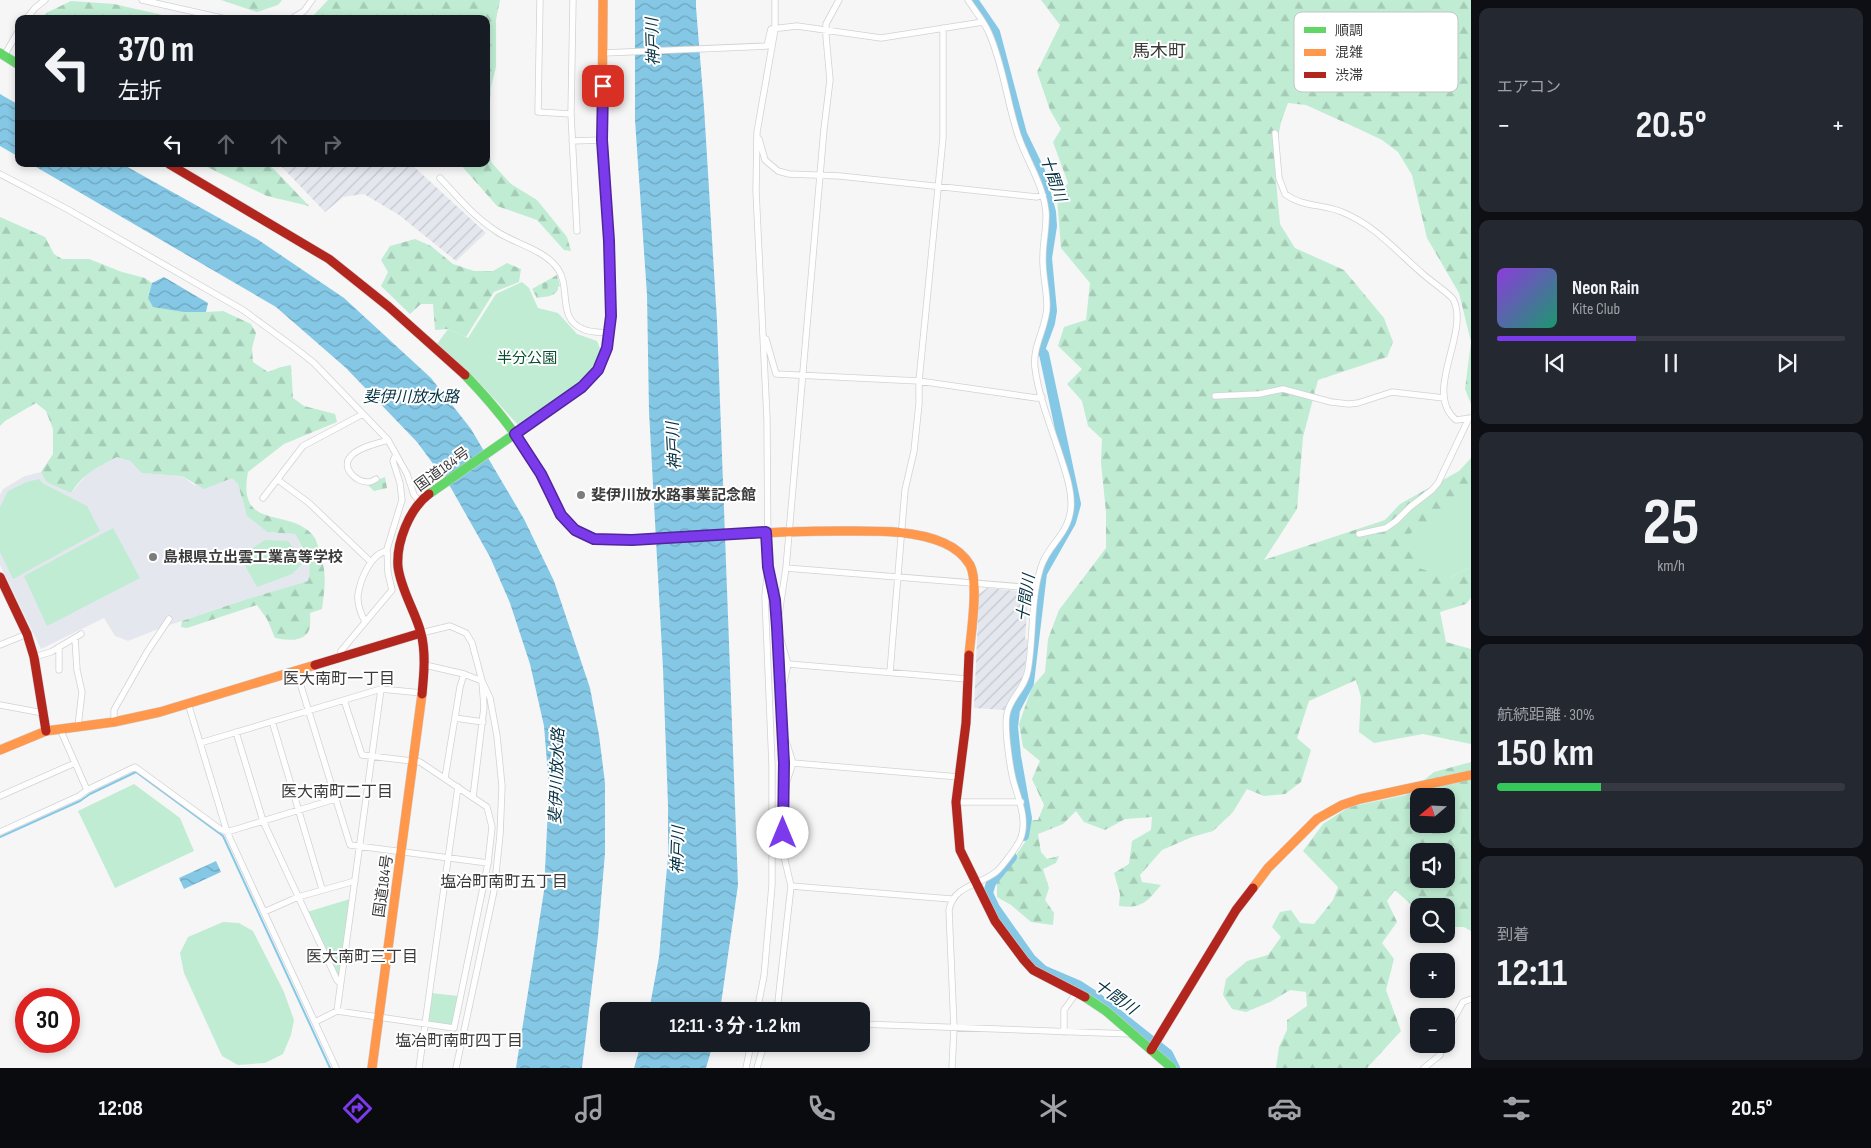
<!DOCTYPE html>
<html lang="ja">
<meta charset="utf-8">
<style>
:root{--surface:#171b24;--page:#242831;--text:#f1f3f6;--muted:#9ea1a6;--line:#363941;--accent:#7c3aed}
body{margin:0;font-family:"Sofia Sans Condensed","Noto Sans JP",sans-serif;background:var(--page);color:var(--text);height:100vh;display:flex;flex-direction:column;font-size:19px;white-space:nowrap}
*{box-sizing:border-box;margin:0}
p{font-size:16px;color:var(--muted)}
.icon{flex:none;width:28px;height:28px;fill:none;stroke:currentColor;stroke-width:2;stroke-linecap:round;stroke-linejoin:round}
.map{position:relative;flex:1;overflow:hidden}
.panel{display:flex;flex-direction:column;gap:8px;padding:8px;background:#0d0f14;width:400px}
.panel>*{flex:none}
.banner{position:absolute;left:15px;top:15px;width:475px;height:152px;border-radius:10px;box-shadow:0 2px 8px #0003;background:#171b24;color:var(--text);overflow:hidden}
.needle{width:32px;rotate:251deg}
.controls{position:absolute;left:1410px;top:788px;display:grid;gap:10px}
.controls a{display:grid;place-items:center;width:45px;height:45px;border-radius:10px;background:var(--surface);box-shadow:0 2px 8px #0003;font-size:25px}
.speed{position:absolute;left:15px;top:988px;display:flex;gap:10px;font-size:25px;font-weight:700;text-align:center}
.speed>*{display:grid;place-content:center;width:65px;height:65px;border-radius:50%;background:var(--surface);box-shadow:0 2px 8px #0003;line-height:1}
.speed .limit{border:8px solid #d22;background:#fff;color:#111}
.pin{position:absolute;display:grid;place-items:center;width:42px;height:42px;color:#fff;margin:-21px;border-radius:10px;box-shadow:0 2px 8px #0006}
.me{position:absolute;width:55px;margin:-28px;rotate:0deg;stroke-linejoin:round;filter:drop-shadow(0 0 4px #0008)}
.turn{display:flex;align-items:center;gap:18px;height:105px;padding:0 20px;font-size:22px}
.turn .icon{width:65px;height:65px;stroke-width:2.5}
.turn b{display:block;font-size:35px;line-height:42px}
.lanes{display:flex;align-items:center;height:48px;padding:0 20px;background:#0003;justify-content:center;gap:25px;direction:ltr}
.lanes .off{opacity:.35}
.big{font-size:38px;font-weight:700;line-height:1.1}
.panel .tile{flex:1;display:flex;flex-direction:column;justify-content:center;gap:8px;min-width:0;padding:0 18px;border-radius:10px;background:var(--page)}
.panel .dial{align-items:center;gap:0}
.dial b{font-size:65px;line-height:1}
.song{display:flex;align-items:center;gap:15px}
.cover{width:60px;height:60px;border-radius:8px;background:linear-gradient(135deg,hsl(270 70% 55%),hsl(160 70% 35%))}
.played{height:5px;border-radius:2px;background:linear-gradient(90deg,var(--accent) 40%,var(--line) 40%)}
.keys{display:flex;justify-content:space-around;direction:ltr}
.heat{display:flex;justify-content:space-between;align-items:center;font-size:28px;direction:ltr}
.charge{height:8px;border-radius:4px;background:linear-gradient(90deg,#34c759 30%,var(--line) 0)}
.trip{position:absolute;left:600px;top:1002px;width:270px;height:50px;border-radius:10px;background:var(--surface);box-shadow:0 2px 8px #0003;font-weight:700;line-height:50px;text-align:center}
.tabs{display:flex;height:80px;justify-content:space-around;align-items:center;background:#090b0e;color:var(--muted)}
.tabs .icon{width:35px;height:35px}
.tabs .current{color:var(--accent)}
.tabs b{font-size:22px;color:var(--text)}
main{display:flex;flex:1;min-height:0}
.map>svg:first-child{display:block}
</style>
<main>
<div class="map">
<svg width="1471" height="1068" viewBox="0 0 1471 1068">
<defs>
<pattern id="industrial-furrows" width="10" height="10" patternUnits="userSpaceOnUse" patternTransform="scale(1.25)"><rect width="10" height="10" fill="#e4e7ed"/><path d="M-1 1l2-2M0 10L10 0M9 11l2-2" fill="none" stroke="#c4c7cc"/></pattern>
<pattern id="forest-firs" width="22" height="20" patternUnits="userSpaceOnUse" patternTransform="scale(1.25)"><rect width="22" height="20" fill="#bfecd3"/><path d="M5 1l3.5 6h-7zM16 11l3.5 6h-7z" fill="#a5cbb6"/></pattern>
<pattern id="cemetery-stones" width="16" height="16" patternUnits="userSpaceOnUse" patternTransform="scale(1.25)"><rect width="16" height="16" fill="#bfecd3"/><path d="M2 7V4a2 2 0 0 1 4 0v3zM10 15v-3a2 2 0 0 1 4 0v3z" fill="#a5cbb6"/></pattern>
<pattern id="water-waves" width="16" height="10" patternUnits="userSpaceOnUse" patternTransform="scale(1.25)"><rect width="16" height="10" fill="#85c8e6"/><path d="M0 5q4-4 8 0t8 0" fill="none" stroke="#6ea4bc"/></pattern>
</defs>
<rect width="100%" height="100%" fill="#f6f6f7"/>
<path fill="url(#industrial-furrows)" d="M279,164H411L486,233L456,261L399,215L364,194L343,197L325,212Z
M987,588L1025,592V599L1028,600L1025,639L1028,640L1024,676L1004,710L974,708L979,594Z"/>
<path fill="#e4e7ed" d="M117,457L130,461L143,473L182,476L194,485L232,477L238,484L247,516L267,532L295,534L303,549L311,572L308,581L244,600L158,629L128,641L115,636L104,618L41,649L0,565V495L3,489L25,476L41,472L46,482L71,493L89,472Z"/>
<path fill="url(#forest-firs)" fill-rule="evenodd" d="M221,0H282L278,5L257,12Z
M328,0H500L496,20V67L491,87L489,113L486,114V19H310Z
M1041,0H1471V404L1465,389L1471,342L1459,293L1427,238L1412,175L1398,152L1382,140L1359,129L1306,105L1288,103L1281,122L1274,159L1280,224L1295,248L1344,270L1384,318L1393,342L1387,357L1318,380L1303,437L1297,509L1264,560L1385,520L1400,504L1459,471L1471,458V496H1461L1449,578L1471,567V598L1466,604L1440,612L1446,642L1471,649V744L1423,734L1374,743L1359,732L1361,697L1356,680L1309,701L1297,738L1311,750L1301,782L1285,794L1264,796L1247,789L1233,812L1213,831L1192,837L1162,850L1140,875L1142,882L1161,885C1147,902 1142,909 1119,906L1120,894L1114,873L1129,864L1132,841L1151,830L1152,817L1125,819L1105,830L1084,822L1076,811L1063,824L1038,834L1041,852L1047,859L1059,856L1056,863L1043,869L1049,888L1045,900L1054,913L1053,925L1031,922L1011,905L997,897V883L1025,842L1029,820H1038L1044,805L1032,779L1040,761L1023,747L1019,724L1032,687L1045,672L1048,639L1059,610L1106,548V512L1101,463L1102,439L1088,426L1082,401L1067,384L1082,369L1058,346L1064,327L1086,320L1090,283L1061,248L1057,197L1068,183L1053,142L1061,129L1050,110L1037,72L1060,25Z
M71,1L114,4L180,19H42L46,13Z
M486,144L488,145L491,162L511,184L537,200L567,237L571,251L564,250L537,220L497,206L460,164H486Z
M201,164H269L309,206L267,196Z
M0,217L45,237L54,254L62,259H89L122,272L145,278L152,283L148,298L206,312L223,311L251,324L256,333L252,348L253,362L268,372L281,367L291,365L293,398L304,406L335,414L337,422L284,444L248,472C236,534 292,505 315,538C317,542 318,548 320,552C327,575 325,585 322,609L310,613C310,618 311,625 309,630C304,643 285,640 275,638L267,619L257,605L187,628L181,627L182,621L244,600L308,581C314,565 303,548 295,534L267,532L247,516L238,484L232,478L204,489L182,476L142,473L130,461L117,457C96,468 84,473 71,493L46,482L41,472L53,454V429L46,411L36,403L5,421L0,426Z
M415,239L431,246L453,264L474,271H493L507,263L521,269L519,282L494,292L466,337L448,329L435,330L433,304H421L410,314L381,286L388,272L381,260L390,246Z
M1471,762V931L1464,927H1446V906H1419V912L1395,890L1387,901L1397,922L1382,943L1394,959L1386,990L1401,1031L1367,1068H1276L1279,1047L1287,1030V1020L1307,1006L1306,992L1290,990L1270,1002L1246,1012L1232,1009L1223,995L1226,979L1247,961L1268,955L1281,937L1272,927L1280,912L1291,910L1300,923L1314,924L1333,900L1338,887L1303,851L1323,824L1349,807L1406,795L1434,772ZM1419,796H1446V824H1419ZM1419,851H1446V879H1419Z"/>
<path fill="url(#cemetery-stones)" d="M557,275L560,286L558,287V290C552,298 546,296 537,298L532,289Z
M385,477L387,488L374,491L367,484Z"/>
<path fill="#bfecd3" d="M522,282L529,288L538,308L558,313L577,334L597,341L602,353L585,380L518,425L478,381L437,344L448,329L468,338L496,294Z
M39,479L44,484L87,506L100,531L13,579L0,552V507L8,491L27,482Z
M1461,496H1471V567L1449,578L1419,568L1403,539Z
M113,528L140,578L47,626L24,576Z
M265,540L288,541L304,562L292,574L257,587L240,556Z
M134,784L180,818L194,851L115,888L78,811Z
M350,899L340,976H338L307,912Z
M223,922L239,923L253,931L284,992L294,1020L291,1035L283,1054L265,1063L238,1065L222,1056L184,973L180,953L188,937Z
M431,993L458,996L452,1026L431,1023L427,1018Z"/>
<path fill="url(#water-waves)" d="M635,0H696V7L704,107L717,321L738,885L720,1011H649L659,957L664,900L668,857V805L663,669L649,411L647,295L635,120Z
M0,94L19,105V157L0,146Z
M31,164H122L257,239L344,298L431,378L471,429L524,519L554,581L590,688L599,735L605,783V853L598,936L582,1068H516L544,891L549,787L544,726L530,664L510,603L490,557L451,488L417,442L346,368L276,307Z
M164,277L208,303L206,312H184L153,307L148,298L152,283Z
M216,861L221,872L184,889L179,878Z
M641,1044H713L706,1068H634Z"/>
<g fill="none" stroke-linecap="round" stroke-linejoin="round">
<path stroke="#85c8e6" stroke-width="2" d="M0,837L80,801L90,794L136,772L223,836L330,1068"/>
<path stroke="#85c8e6" stroke-width="10" d="M973,0L995,32L1022,134L1040,171L1051,212L1052,226L1047,258L1052,311L1050,323L1040,350L1044,354L1076,504L1071,522L1042,573L1029,683L1015,710L1013,727L1016,756L1027,818L1024,836
M1012,857L991,883L988,893L995,908L1031,959L1043,970L1078,985L1095,996L1168,1054L1175,1068"/>
<g stroke="#d1d2d3" stroke-width="7">
<path id="street" d="M142,0L226,19
M540,0L538,112L571,114
M573,0L571,114L577,231
M26,19L35,8L45,0
M291,19L304,11L312,0
M603,53L767,46L771,29L797,26L881,38L983,22
M4,56L19,30
M1275,133L1279,178L1285,194C1302,207 1323,204 1342,212C1375,225 1398,253 1424,275C1431,281 1448,293 1453,299C1471,332 1422,392 1456,420L1471,418
M759,139L765,160L778,171L789,174L840,176L1037,197L1043,195
M572,141L602,140
M0,174L67,209L243,310L295,348L314,363L388,440L407,474L414,495L420,502
M440,178C458,197 474,217 496,231C515,244 544,249 558,269C571,288 557,319 583,329C590,333 601,332 610,333
M766,339L776,374L919,381L1036,398L1042,397
M1215,396L1259,394L1283,389L1331,402L1349,404L1358,403L1392,392L1444,398
M376,479C374,480 372,482 369,482C356,483 340,467 351,456C359,447 377,444 388,440
M278,480L309,503L371,562
M263,498L303,446L363,414
M1359,534L1386,528L1396,521L1410,507L1432,490L1438,483L1469,418
M786,568L1035,588
M769,575L775,600L776,615
M365,622C361,614 357,604 358,595C360,580 371,553 387,551
M421,633L450,626L466,633L472,643L482,681L484,707L473,797
M777,637L779,692
M75,638L77,670L82,692L78,726
M0,645L27,634
M59,647V670
M34,657L51,652L81,634
M340,657L341,651L392,590L388,573L387,549L402,500L400,483L393,461L396,454
M788,664L967,679
M425,665L464,674L482,681L490,698L497,736L502,786L500,835L494,891L456,1068
M296,670L350,845L488,863
M890,672L905,490L914,451L919,404V381L943,138V28
M188,703L227,832L336,1068
M0,705L43,713
M455,718L483,722
M272,721L322,889
M114,722V710L147,652L169,619
M60,729L87,790
M236,732L263,821L337,980L340,983
M784,735L793,763L959,777
M200,743L381,689L422,693
M445,778L460,687L464,674
M785,787L793,763
M0,796L75,763
M956,802H1021
M0,832L79,796L87,790L135,767L220,829L227,832L335,799
M791,886L951,899
M264,912L298,897L355,881
M337,1011L381,689
M757,1011L764,976L772,885V765L765,596L768,567L767,419L756,191L757,132L775,29V0
M777,1011L791,886L783,852L784,763L780,700L788,664L777,627L786,568L824,129L830,80L826,36V24L839,0
M315,1022L337,1011L454,1028L488,863L492,827L487,807L420,762L362,755L344,700
M861,1024L1131,1034
M1064,1032V1010L1077,992
M1446,1033L1463,1002L1471,999
M419,1068L458,787
M746,1068L751,1044
M757,1068L761,1054L765,1044
M952,1068L954,1028L949,910C954,885 978,886 996,872C1002,867 1016,848 1020,840C1028,822 1019,800 1014,783C1010,769 1004,727 1007,714C1010,697 1025,689 1028,670C1034,636 1030,601 1041,567C1048,544 1069,535 1071,507C1072,491 1066,473 1061,458C1052,429 1039,399 1035,368C1032,346 1047,327 1047,306C1047,289 1042,273 1043,256C1043,241 1047,227 1046,212C1043,184 1028,163 1019,138C1007,104 1004,67 989,33C984,21 975,11 968,0
M1424,1068L1440,1055L1443,1044"/>
</g>
<g stroke="#d1d2d3" stroke-width="10">
<path id="fast" d="M0,53L19,65
M465,375C494,405 521,438 541,475C548,488 553,504 562,516C569,526 582,537 595,539C618,543 652,538 675,537
M429,494L582,387L589,380
M1085,997L1106,1011L1172,1068"/>
</g>
<g stroke="#d1d2d3" stroke-width="10">
<path id="slow" d="M602,132L603,0
M675,537C735,534 794,530 854,531C883,531 917,531 944,543C953,547 964,555 970,565C979,582 971,634 969,655
M0,750L46,731L114,722L160,712L315,665
M1253,888L1268,868L1317,819L1342,805L1360,799L1471,775
M372,1068L422,694"/>
</g>
<g stroke="#d1d2d3" stroke-width="10">
<path id="jam" d="M169,164L329,259L389,307L465,375
M589,380L598,370L607,348L611,316L609,241L602,132
M0,577L27,634L34,657L46,731
M969,655L966,723L956,802L960,850L995,921L1024,960L1033,970L1085,997
M315,665L421,633
M422,694C424,674 426,653 421,633C415,611 401,590 398,567C396,543 409,509 429,494
M1151,1050L1236,910L1253,888"/>
</g>
<use href="#street" stroke="#fefefe" stroke-width="5.5"/>
<use href="#fast" stroke="#63d668" stroke-width="9"/>
<use href="#slow" stroke="#ff974d" stroke-width="9"/>
<use href="#jam" stroke="#b3261e" stroke-width="9"/>
</g>
<g fill="none" stroke-linecap="round" stroke-linejoin="round">
<g stroke="#51269a" stroke-width="12">
<path id="route" d="M603,86L602,140L609,241L611,316L607,348L598,370L582,387L515,434L541,474L561,515L575,530L594,539L632,540L766,532L768,567L775,600L777,627L784,763L783,833"/>
</g>
<use href="#route" stroke="#7c3aed" stroke-width="9"/>
</g>
<g fill="#7c7c7d" stroke="#fff" stroke-width="2">
<circle cx="581" cy="495" r="5"/>
<circle cx="153" cy="557" r="5"/>
</g>
<g text-anchor="middle" stroke-width="4" stroke-linejoin="round" paint-order="stroke">
<g font-size="15" fill="#094f31" stroke="#fff">
<text x="527" y="363">半分公園</text>
</g>
<g font-size="15" fill="#3b3b3c" stroke="#fff">
<text transform="translate(442 469) rotate(-36)" y="5">国道184号</text>
<text transform="translate(383 886) rotate(-82)" y="5">国道184号</text>
</g>
<g font-size="15" font-weight="bold" fill="#3b3b3c" stroke="#fff" text-anchor="start">
<text x="591" y="500">斐伊川放水路事業記念館</text>
<text x="163" y="562">島根県立出雲工業高等学校</text>
</g>
<g font-size="16" font-style="italic" fill="#053243" stroke="#fff">
<text transform="translate(652 42) rotate(-92)" y="6">神戸川</text>
<text transform="translate(1054 178) rotate(71)" y="6">十間川</text>
<text x="411" y="402">斐伊川放水路</text>
<text transform="translate(673 446) rotate(-93)" y="6">神戸川</text>
<text transform="translate(1025 598) rotate(-82)" y="6">十間川</text>
<text transform="translate(556 776) rotate(-88)" y="6">斐伊川放水路</text>
<text transform="translate(677 850) rotate(-88)" y="6">神戸川</text>
<text transform="translate(1116 996) rotate(36)" y="6">十間川</text>
</g>
<g font-size="16" fill="#3b3b3c" stroke="#fff">
<text x="339" y="684">医大南町一丁目</text>
<text x="337" y="797">医大南町二丁目</text>
<text x="504" y="887">塩冶町南町五丁目</text>
<text x="362" y="962">医大南町三丁目</text>
<text x="459" y="1046">塩冶町南町四丁目</text>
</g>
<g font-size="18" fill="#3b3b3c" stroke="#fff">
<text x="1159" y="57">馬木町</text>
</g>
</g>
<rect x="1294" y="12" width="164" height="80" rx="8" fill="#fff" stroke="#c4c4c4" stroke-width="1"/>
<rect x="1304" y="27" width="22" height="6" fill="#63d668"/>
<rect x="1304" y="49" width="22" height="7" fill="#ff974d"/>
<rect x="1304" y="72" width="22" height="6" fill="#b3261e"/>
<g font-size="14" fill="#3b3b3c">
<text x="1335" y="35">順調</text>
<text x="1335" y="57">混雑</text>
<text x="1335" y="80">渋滞</text>
</g>
</svg>
<div class="controls">
<a><svg class="needle" viewBox="-14 -14 28 28"><path d="M0-13l5 13h-10z" fill="#e53935"/><path d="M0 13l5-13h-10z" fill="#9ea1a6"/></svg></a>
<a><svg class="icon" aria-label="sound" viewBox="0 0 24 24"><path d="M4 9h4l5-4v14l-5-4H4zM17 9q2 3 0 6"/></svg></a>
<a><svg class="icon" aria-label="search" viewBox="0 0 24 24"><circle cx="10" cy="10" r="6"/><path d="M15 15l6 6"/></svg></a>
<a>+</a>
<a>−</a>
</div>
<div class="speed"><div class="limit">30</div></div>
<div class="pin" style="left:603px;top:86px;background:#d93025"><svg class="icon" aria-label="arrive" viewBox="0 0 24 24"><path d="M6 21V4h12l-3 4 3 4H6"/></svg></div>
<svg class="me" style="left:783px;top:833px" viewBox="-20 -20 40 40"><circle r="19" fill="#fff"/><path d="M0-13L10 11 0 6-10 11z" fill="#7c3aed"/></svg>
<div class="trip">12:11 · 3 分 · 1.2 km</div>
<div class="banner">
<div class="turn"><svg class="icon" aria-label="left" viewBox="0 0 24 24"><path d="M17 20v-9H6M10 6l-5 5 5 5"/></svg><div><b>370 m</b>左折</div></div>
<div class="lanes"><svg class="icon" aria-label="left" viewBox="0 0 24 24"><path d="M17 20v-9H6M10 6l-5 5 5 5"/></svg><svg class="icon off" aria-label="ahead" viewBox="0 0 24 24"><path d="M12 20V5M6 11l6-6 6 6"/></svg><svg class="icon off" aria-label="ahead" viewBox="0 0 24 24"><path d="M12 20V5M6 11l6-6 6 6"/></svg><svg class="icon off" aria-label="right" viewBox="0 0 24 24"><path d="M7 20v-9h11M14 6l5 5-5 5"/></svg></div>
</div>
</div>
<section class="panel">
<div class="tile"><p>エアコン</p>
<div class="heat"><a>−</a><b class="big">20.5°</b><a>+</a></div>
</div>
<div class="tile">
<div class="song"><i class="cover"></i><div><b>Neon Rain</b><p>Kite Club</p></div></div>
<div class="played"></div>
<div class="keys"><svg class="icon" aria-label="previous" viewBox="0 0 24 24"><path d="M18 5L8 12l10 7zM5 5v14"/></svg><svg class="icon" aria-label="pause" viewBox="0 0 24 24"><path d="M8 5v14M16 5v14"/></svg><svg class="icon" aria-label="next" viewBox="0 0 24 24"><path d="M6 5l10 7-10 7zM19 5v14"/></svg></div>
</div>
<div class="tile dial"><b>25</b><p>km/h</p></div>
<div class="tile"><p>航続距離 · 30%</p><b class="big">150 km</b><div class="charge"></div></div>
<div class="tile"><p>到着</p><b class="big">12:11</b></div>
</section>
</main>
<nav class="tabs">
<b>12:08</b>
<svg class="icon current" aria-label="directions" viewBox="0 0 24 24"><path d="M12 3l9 9-9 9-9-9zM9 14v-3h6M13 9l2 2-2 2"/></svg>
<svg class="icon" aria-label="music" viewBox="0 0 24 24"><path d="M9 18V5l10-2v13"/><circle cx="6" cy="18" r="3"/><circle cx="16" cy="16" r="3"/></svg>
<svg class="icon" aria-label="phone" viewBox="0 0 24 24"><path d="M5 4h4l2 5-3 2q2 4 5 5l2-3 5 2v4C11 20 4 13 5 4z"/></svg>
<svg class="icon" aria-label="climate" viewBox="0 0 24 24"><path d="M12 3v18M4 7l16 10M4 17L20 7"/></svg>
<svg class="icon" aria-label="car" viewBox="0 0 24 24"><path d="M5 17H2v-5l4-1 3-4h7l3 4 3 1v5h-3M9 17h6M6 11h13"/><circle cx="7" cy="17" r="2"/><circle cx="17" cy="17" r="2"/></svg>
<svg class="icon" aria-label="filters" viewBox="0 0 24 24"><path d="M4 7h16M4 17h16"/><circle cx="9" cy="7" r="2"/><circle cx="15" cy="17" r="2"/></svg>
<b>20.5°</b>
</nav>
